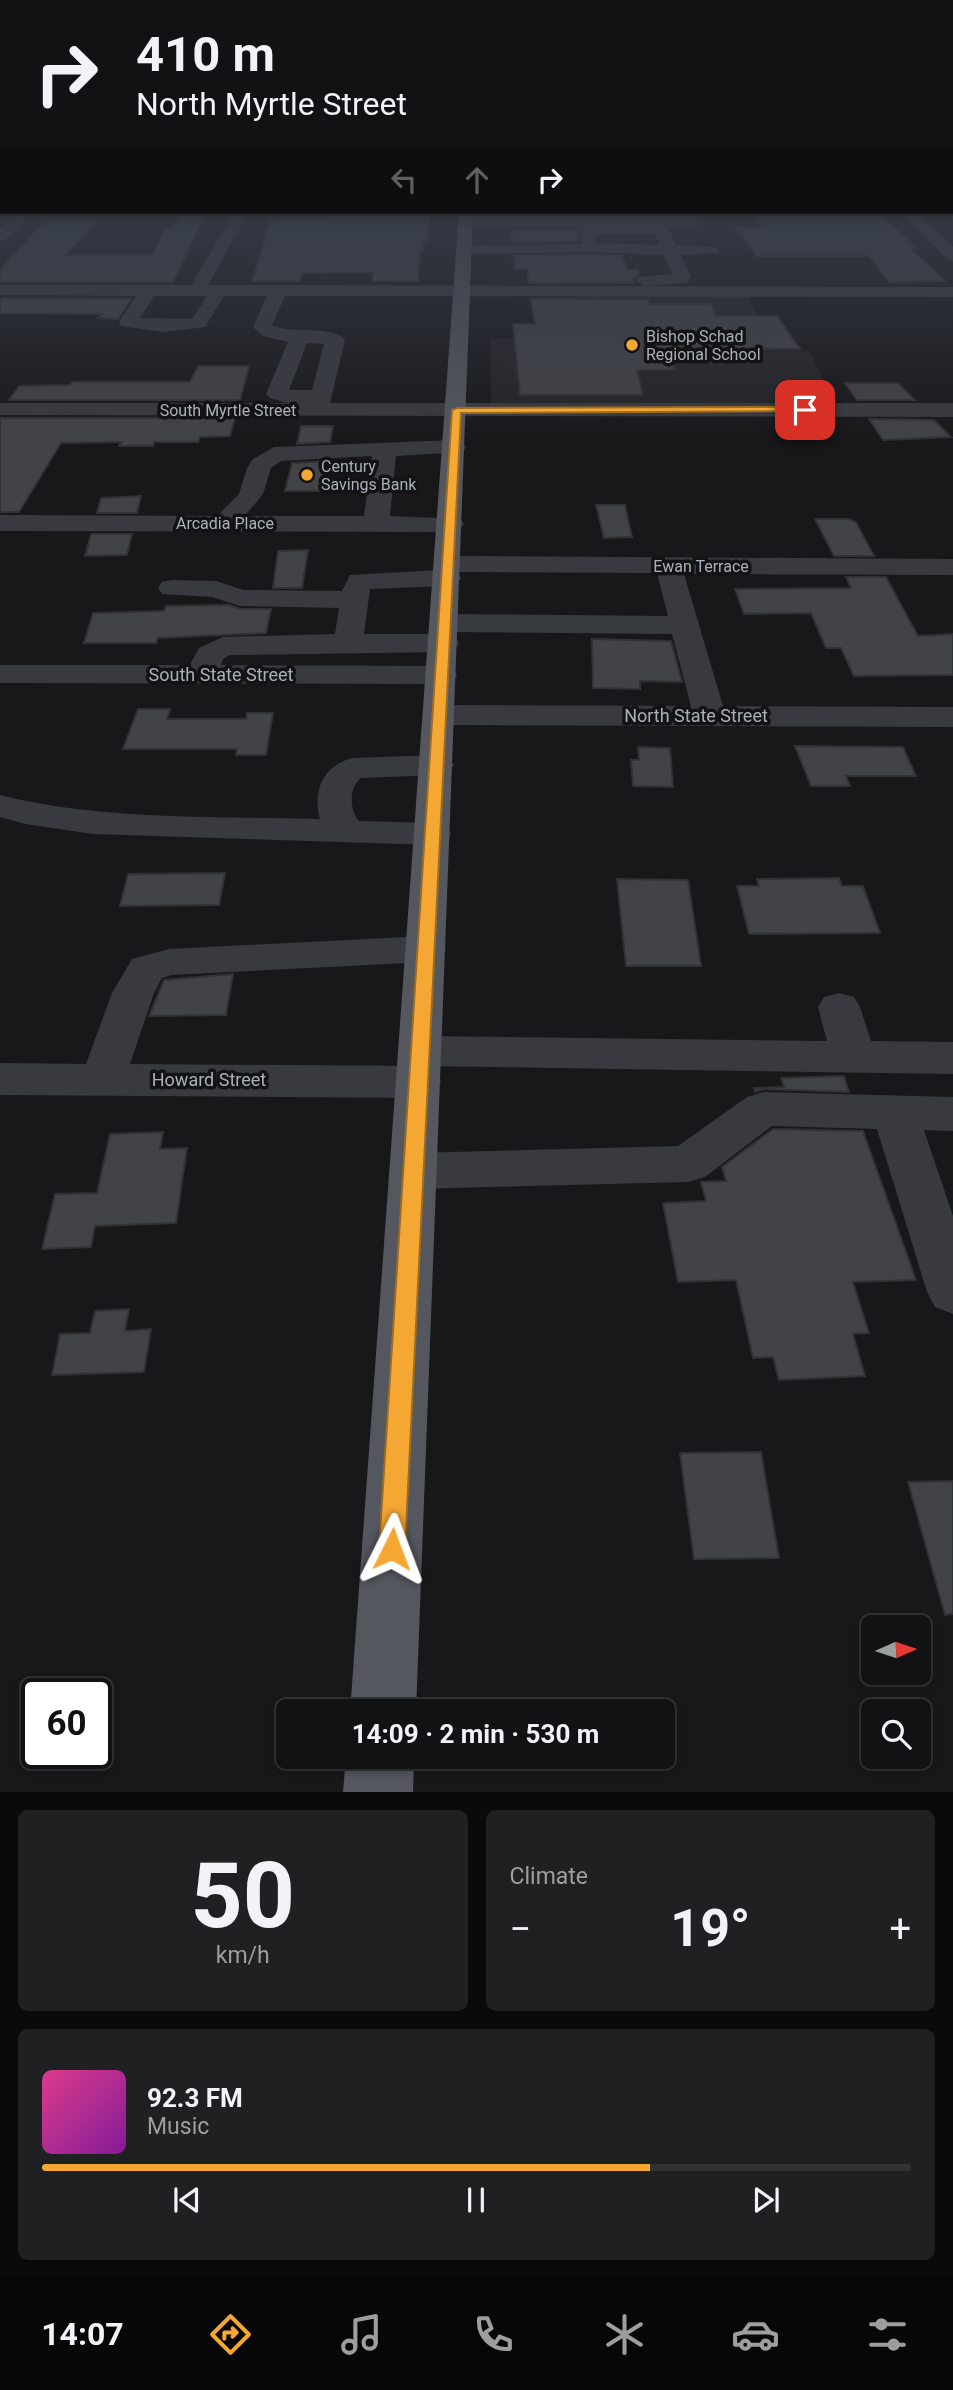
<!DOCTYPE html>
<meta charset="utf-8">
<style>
:root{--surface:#121214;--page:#1f2022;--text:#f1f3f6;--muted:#9c9ea0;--line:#313234;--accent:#f5a734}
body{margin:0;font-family:Roboto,sans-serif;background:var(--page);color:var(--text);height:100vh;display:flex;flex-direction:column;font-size:26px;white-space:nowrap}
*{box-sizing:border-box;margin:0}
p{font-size:23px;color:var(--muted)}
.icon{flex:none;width:38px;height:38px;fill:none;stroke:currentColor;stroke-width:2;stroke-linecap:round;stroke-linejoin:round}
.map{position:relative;height:1792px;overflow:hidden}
.panel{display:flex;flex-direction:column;gap:18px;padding:18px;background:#0a0a0b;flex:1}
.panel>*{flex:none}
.banner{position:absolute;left:0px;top:0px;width:954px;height:214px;box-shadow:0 4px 10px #0003,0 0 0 2px var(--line);background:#121214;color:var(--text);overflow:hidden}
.needle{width:46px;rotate:87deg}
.controls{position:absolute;left:861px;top:1615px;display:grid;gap:14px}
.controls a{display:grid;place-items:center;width:70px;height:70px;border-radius:10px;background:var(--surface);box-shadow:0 4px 10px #0003,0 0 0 2px var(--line);font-size:35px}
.speed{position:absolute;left:21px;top:1678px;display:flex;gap:14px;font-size:35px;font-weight:700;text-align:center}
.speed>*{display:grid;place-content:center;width:91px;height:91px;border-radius:50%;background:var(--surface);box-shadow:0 4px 10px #0003,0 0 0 2px var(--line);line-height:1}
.speed .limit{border:4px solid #111;border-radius:10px;background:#fff;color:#111}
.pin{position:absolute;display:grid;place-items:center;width:60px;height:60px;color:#fff;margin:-30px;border-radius:14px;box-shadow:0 4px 10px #0006}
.me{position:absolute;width:77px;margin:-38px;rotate:3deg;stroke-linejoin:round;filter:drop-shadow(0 0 5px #0008)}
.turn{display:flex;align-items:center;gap:24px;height:147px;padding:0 21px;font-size:32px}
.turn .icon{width:91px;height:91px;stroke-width:2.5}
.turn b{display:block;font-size:49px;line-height:60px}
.lanes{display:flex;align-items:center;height:66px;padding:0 21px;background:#0003;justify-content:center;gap:35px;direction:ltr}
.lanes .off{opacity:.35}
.big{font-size:52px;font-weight:700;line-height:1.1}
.panel .widget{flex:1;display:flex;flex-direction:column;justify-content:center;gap:10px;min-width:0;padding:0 24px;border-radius:10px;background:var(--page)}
.panel .dial{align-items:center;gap:0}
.dial b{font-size:91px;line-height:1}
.song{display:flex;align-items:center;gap:21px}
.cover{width:84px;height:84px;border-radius:10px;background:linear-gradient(135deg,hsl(330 70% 55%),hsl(290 70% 35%))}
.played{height:7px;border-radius:4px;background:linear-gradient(90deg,var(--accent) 70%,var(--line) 70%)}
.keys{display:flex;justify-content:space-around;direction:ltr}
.heat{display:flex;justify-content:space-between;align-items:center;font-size:38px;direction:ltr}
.panel .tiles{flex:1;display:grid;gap:18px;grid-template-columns:1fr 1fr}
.widget:last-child{grid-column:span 2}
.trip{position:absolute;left:276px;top:1699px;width:399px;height:70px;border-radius:10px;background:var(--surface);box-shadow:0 4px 10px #0003,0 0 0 2px var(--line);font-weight:700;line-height:70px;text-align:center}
.tabs{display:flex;height:112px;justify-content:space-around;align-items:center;background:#070708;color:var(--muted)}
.tabs .icon{width:49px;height:49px}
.tabs .active{color:var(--accent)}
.tabs b{font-size:32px;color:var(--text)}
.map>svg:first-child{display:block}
</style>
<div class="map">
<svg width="953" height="1792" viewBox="0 0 953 1792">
<rect width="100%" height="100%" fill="#18181a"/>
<path fill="#242427" d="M571,295H747L777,351H809L836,404L491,405L490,339H577Z"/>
<path fill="#424347" stroke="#323236" stroke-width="2" d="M182,212H206L173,282H0V270L44,222L97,220L65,256L153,255L165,229H171Z
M334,212H430L427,241H424L423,252H420L418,281H372L373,272L302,273L299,281H252L271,219L332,218Z
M536,212H610L611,214H519Z
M763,212H877L917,248H910L945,281L889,282L869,256H757L735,227H763L756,215H765Z
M511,230H578V241L512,243Z
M590,255L622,256L627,270H638L639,274L633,279L634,283H529L527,269H515L514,256Z
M0,298L131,299L118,319L98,318L102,314L0,313Z
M531,299H648L649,304H711L716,316H777L800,349L668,348L675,370H637L643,395H520L513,324H535Z
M198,366H249L240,400H9L19,386L70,385L72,382H190Z
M845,383H898L915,400H857Z
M0,418H235L230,436L200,437L198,442H154L153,446H119L121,442L61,443L19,512H0Z
M869,419L934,420L951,437L883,440Z
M301,426H333L330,442L297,444Z
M327,461L321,491H285L292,463Z
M141,496L137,513H97L101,498Z
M596,505H625L632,537L604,538Z
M815,519H848L856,522L874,556H834Z
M91,534H132L127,555L85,556Z
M308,550L302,588H273L278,551Z
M846,577H886L918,636L953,634V675L854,676L841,648H826L811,613L744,614L735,589L851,588Z
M229,605L240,609H271L266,633L158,638L156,643H84L93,613L164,611L166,606Z
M592,639L671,641L682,682L640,681V689L593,688Z
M138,709H170L167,719H246L247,713H273L266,755H236L237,749H123Z
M795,746L903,747L916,776H846L850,786H811Z
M638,747L670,748L673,787L633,786L631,760H639Z
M225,873L219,905L120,906L128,874Z
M839,878L842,886H863L880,933L749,934L737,886H759L757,879Z
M617,879L688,880L701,966H626Z
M233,974L226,1015L149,1016L164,980Z
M844,1076L849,1092L763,1089L755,1092L754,1088L784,1087L781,1078Z
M773,1129L863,1131L916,1280L853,1282L869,1333L853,1334L865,1376L779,1380L773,1357L753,1358L736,1280L678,1282L663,1203L706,1201L701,1182L726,1181L722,1167Z
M163,1132L160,1149L187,1148L176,1223L95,1226L91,1247L42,1249L55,1194L97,1193L110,1134Z
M129,1309L125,1331L151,1329L144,1372L52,1375L60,1334L90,1333L95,1311Z
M761,1452L779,1558L694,1559L680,1453Z
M953,1481V1614L945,1615L908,1482Z"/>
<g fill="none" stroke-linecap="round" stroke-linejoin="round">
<path fill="#393a3f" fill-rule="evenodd" d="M0,193H2V201H0Z
M952,195H953V203H952Z
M18,212H33L6,239L0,241V228Z
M235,212H249L208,285L644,286L635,281L638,277L672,274L664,255L590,252L466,254L460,252L458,249L460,246L581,244L580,227H466L458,222L466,217H699L704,219L707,222L704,225L667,227L676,245L717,247L719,250L717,253L681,255L691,277L687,283L646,286L953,287V297L285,296L272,325C292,335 331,324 345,340L330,403H953V417L0,415V403H288L270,398L266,394L288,342L263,336L253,327L267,296H224L205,327L163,332L121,326L119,322L136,296L0,295V285H191ZM595,234L656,235L660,245L597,243ZM154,296H207L192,319L140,318ZM307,343L324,344L312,390H289Z
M902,212H917L953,247V261L947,259Z
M455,440L463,442L466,447L463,452L396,456L390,516L460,519L464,524L460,529L451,532L0,531V515L217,516L239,494L247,468L253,459L274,447ZM372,456L364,516H245L263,494L271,468L281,461Z
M448,556L953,559V575L684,574L723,706L953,707V727L440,725L429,722L424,715L429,708L440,705L691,706L672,634L445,632L435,629L430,623L435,617L445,614L668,616L657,573L457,572L461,578L457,584L447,586L370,589L364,634H444L455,637L459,643L455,649L444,652L230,655L223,659L221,665L442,666L453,668L457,675L453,682L442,684L0,683V665H190L199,648L223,637L335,634L339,608L240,606L212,597L162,594L158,588L162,582L172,580L216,581L243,590L342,591L350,575L440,570L434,564L438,558Z
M437,755L449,758L454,765L449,772L437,775L361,778C349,787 349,810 359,821L433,823L446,826L451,834L446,842L433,845L93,834L25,824L0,817V795C104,821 214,816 320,819C312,791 323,765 353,758Z
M426,936L440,940L446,949L440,958L426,962L172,975L162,978L154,993L130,1064L418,1066L404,1062L398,1051L404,1040L420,1036L827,1041L818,1007L824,997L839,993L854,997L860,1007L871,1041L953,1042V1074L421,1066L435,1071L441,1082L435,1093L419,1098L0,1095V1063L86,1064L112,993L132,959L169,949Z
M763,1092L953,1097V1131L924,1130L953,1216V1314L935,1307L927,1292L877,1129L772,1126L705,1177L688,1182L414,1189L397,1184L390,1171L397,1158L414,1153L678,1146L747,1097Z"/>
<path fill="#54575e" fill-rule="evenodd" d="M459,212H473L416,1712H350Z
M346,1757H414L413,1792H343Z"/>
</g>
<linearGradient id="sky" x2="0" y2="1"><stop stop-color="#0d0d0e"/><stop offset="0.43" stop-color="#373d49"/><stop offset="1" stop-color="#373d49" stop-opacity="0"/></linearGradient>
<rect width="953" height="443" fill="url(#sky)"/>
<path fill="#f5a734" stroke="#9f6d22" stroke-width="2" d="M805,407L808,408V411L461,413L405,1549L401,1558L392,1562L383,1558L379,1549L452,410L457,408Z"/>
<g fill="#f5a734" stroke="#131315" stroke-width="2.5">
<circle cx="632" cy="345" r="7"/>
<circle cx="307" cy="475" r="7"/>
</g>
<g text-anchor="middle" stroke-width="7" stroke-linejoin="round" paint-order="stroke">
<g font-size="16" fill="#aab0ba" stroke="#131315" text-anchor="start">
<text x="646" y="342">Bishop Schad<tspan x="646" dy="18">Regional School</tspan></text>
<text x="321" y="472">Century<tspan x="321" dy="18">Savings Bank</tspan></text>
</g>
<g font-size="16" fill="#aab0ba" stroke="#131315">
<text x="228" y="416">South Myrtle Street</text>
<text x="225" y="529">Arcadia Place</text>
<text x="701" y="572">Ewan Terrace</text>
</g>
<g font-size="18" fill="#aab0ba" stroke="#131315">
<text x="221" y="681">South State Street</text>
<text x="696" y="722">North State Street</text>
<text x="209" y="1086">Howard Street</text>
</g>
</g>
</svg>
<div class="controls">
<a><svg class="needle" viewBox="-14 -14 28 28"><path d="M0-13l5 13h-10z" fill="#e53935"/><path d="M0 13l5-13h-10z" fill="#9c9ea0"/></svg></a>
<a><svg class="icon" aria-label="search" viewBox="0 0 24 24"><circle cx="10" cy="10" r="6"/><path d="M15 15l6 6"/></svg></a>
</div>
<div class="speed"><div class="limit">60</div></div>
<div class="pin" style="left:805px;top:410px;background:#d93025"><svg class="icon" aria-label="arrive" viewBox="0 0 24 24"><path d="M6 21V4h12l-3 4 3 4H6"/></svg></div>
<svg class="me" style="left:392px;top:1549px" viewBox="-20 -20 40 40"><path d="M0-17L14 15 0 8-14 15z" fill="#f5a734" stroke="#fff" stroke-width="4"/></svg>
<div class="trip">14:09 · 2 min · 530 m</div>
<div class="banner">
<div class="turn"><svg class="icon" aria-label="right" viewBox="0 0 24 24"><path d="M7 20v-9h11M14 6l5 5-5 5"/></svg><div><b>410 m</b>North Myrtle Street</div></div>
<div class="lanes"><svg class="icon off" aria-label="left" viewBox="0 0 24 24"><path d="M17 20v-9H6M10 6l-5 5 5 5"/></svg><svg class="icon off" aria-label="ahead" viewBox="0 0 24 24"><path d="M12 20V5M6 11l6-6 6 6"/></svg><svg class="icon" aria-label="right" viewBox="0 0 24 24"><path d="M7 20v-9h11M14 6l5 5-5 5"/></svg></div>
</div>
</div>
<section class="panel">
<div class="tiles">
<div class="widget dial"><b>50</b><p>km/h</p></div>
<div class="widget"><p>Climate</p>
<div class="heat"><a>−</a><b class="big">19°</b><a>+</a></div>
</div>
<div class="widget">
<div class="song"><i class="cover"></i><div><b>92.3 FM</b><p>Music</p></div></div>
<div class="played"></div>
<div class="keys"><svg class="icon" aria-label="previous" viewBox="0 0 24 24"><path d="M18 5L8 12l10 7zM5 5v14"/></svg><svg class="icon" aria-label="pause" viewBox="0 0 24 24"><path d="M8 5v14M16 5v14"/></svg><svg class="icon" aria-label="next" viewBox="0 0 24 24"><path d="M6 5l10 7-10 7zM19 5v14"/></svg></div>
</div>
</div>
</section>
<nav class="tabs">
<b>14:07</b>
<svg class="icon active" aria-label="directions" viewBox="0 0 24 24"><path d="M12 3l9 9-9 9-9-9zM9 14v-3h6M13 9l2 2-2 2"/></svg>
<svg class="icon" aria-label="music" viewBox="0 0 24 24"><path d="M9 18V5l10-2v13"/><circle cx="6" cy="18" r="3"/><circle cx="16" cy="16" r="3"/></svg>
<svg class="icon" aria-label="phone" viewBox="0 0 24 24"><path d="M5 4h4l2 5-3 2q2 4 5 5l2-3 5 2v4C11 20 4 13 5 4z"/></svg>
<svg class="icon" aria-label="climate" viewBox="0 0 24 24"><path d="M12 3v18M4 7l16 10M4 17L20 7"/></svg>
<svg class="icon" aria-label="car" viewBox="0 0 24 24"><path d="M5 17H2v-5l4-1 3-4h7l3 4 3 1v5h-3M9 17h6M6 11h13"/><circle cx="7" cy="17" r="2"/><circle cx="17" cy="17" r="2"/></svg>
<svg class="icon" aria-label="filters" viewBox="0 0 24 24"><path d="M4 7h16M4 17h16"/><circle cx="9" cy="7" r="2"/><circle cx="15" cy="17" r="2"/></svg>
</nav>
